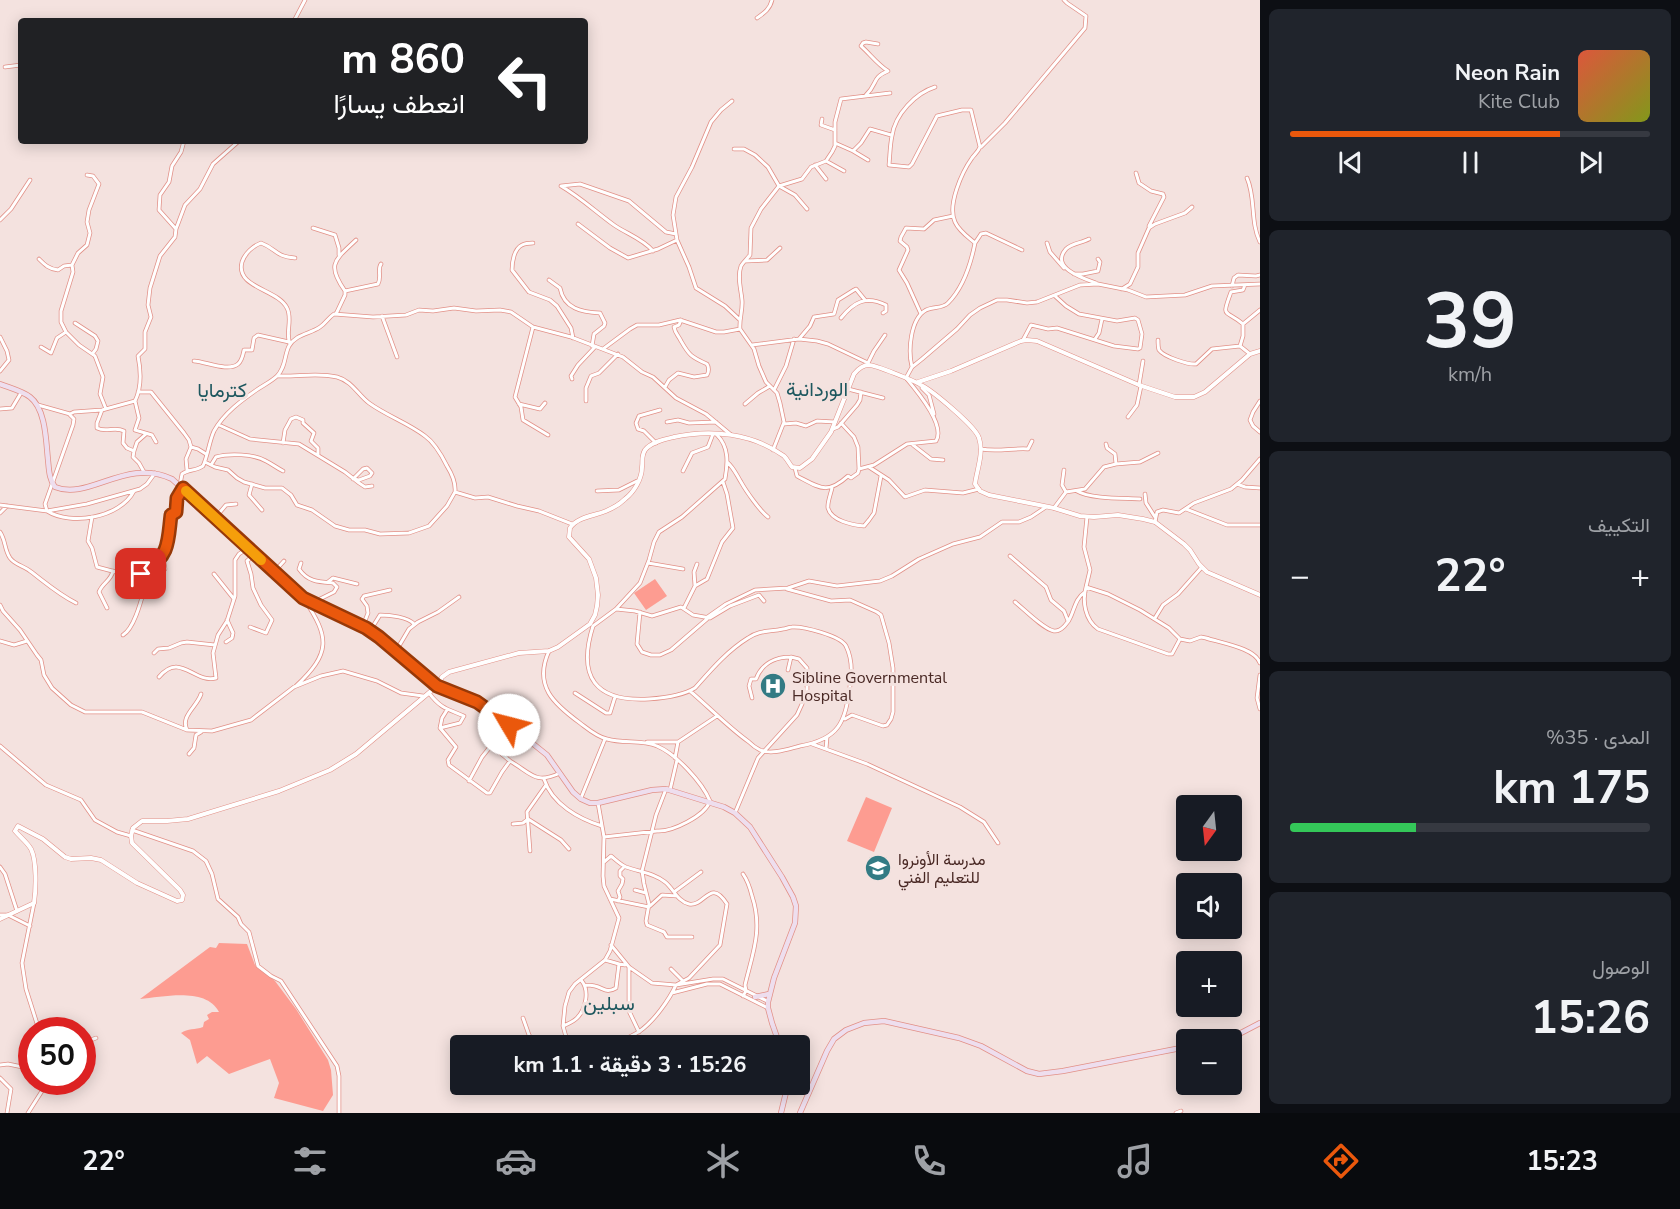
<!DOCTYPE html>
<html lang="ar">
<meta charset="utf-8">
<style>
:root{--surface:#171b24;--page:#20242c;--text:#f1f3f6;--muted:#9ea1a6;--line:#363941;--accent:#ea580c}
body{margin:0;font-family:"Nunito Sans",Vazirmatn,sans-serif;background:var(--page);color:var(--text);direction:rtl;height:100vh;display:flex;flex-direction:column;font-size:22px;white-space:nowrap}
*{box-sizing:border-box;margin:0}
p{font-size:20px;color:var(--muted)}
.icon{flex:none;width:33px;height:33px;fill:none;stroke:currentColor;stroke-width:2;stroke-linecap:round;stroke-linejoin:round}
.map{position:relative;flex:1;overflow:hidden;direction:ltr}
.sheet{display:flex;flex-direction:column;gap:9px;padding:9px;background:#0d0f14;width:420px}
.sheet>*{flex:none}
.guide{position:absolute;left:18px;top:18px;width:570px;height:126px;border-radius:6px;box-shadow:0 3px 15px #0003;direction:rtl;background:#202124;color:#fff;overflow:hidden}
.needle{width:39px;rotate:195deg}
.tools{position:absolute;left:1176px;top:795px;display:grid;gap:12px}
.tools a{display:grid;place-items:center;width:66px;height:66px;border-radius:6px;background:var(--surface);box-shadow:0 3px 15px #0003;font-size:30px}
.speed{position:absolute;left:18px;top:1017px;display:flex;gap:12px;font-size:30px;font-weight:700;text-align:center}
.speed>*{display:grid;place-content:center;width:78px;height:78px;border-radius:50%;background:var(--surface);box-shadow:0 3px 15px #0003;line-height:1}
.speed .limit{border:9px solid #d22;background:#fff;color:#111}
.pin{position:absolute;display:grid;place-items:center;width:51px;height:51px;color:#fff;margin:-26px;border-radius:12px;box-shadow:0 3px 9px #0006}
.me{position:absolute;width:66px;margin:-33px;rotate:307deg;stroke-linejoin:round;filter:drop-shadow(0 0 4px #0008)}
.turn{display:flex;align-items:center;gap:21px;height:126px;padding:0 24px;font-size:27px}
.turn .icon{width:78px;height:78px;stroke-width:2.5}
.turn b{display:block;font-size:42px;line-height:51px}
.big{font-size:45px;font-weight:700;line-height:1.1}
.sheet .card{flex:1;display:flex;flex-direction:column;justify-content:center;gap:9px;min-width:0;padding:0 21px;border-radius:9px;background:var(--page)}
.sheet .dial{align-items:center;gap:0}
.dial b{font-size:78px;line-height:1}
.song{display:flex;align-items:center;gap:18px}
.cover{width:72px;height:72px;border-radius:9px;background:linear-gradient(135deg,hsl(10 70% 55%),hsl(70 70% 35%))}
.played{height:6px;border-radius:3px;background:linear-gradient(90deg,var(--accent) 75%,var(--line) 75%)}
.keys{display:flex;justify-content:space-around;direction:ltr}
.heat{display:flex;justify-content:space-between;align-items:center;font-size:33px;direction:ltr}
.charge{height:9px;border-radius:4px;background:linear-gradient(90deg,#34c759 35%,var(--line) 0)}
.trip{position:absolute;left:450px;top:1035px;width:360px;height:60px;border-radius:6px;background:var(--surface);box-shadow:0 3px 15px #0003;font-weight:700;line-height:60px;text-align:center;direction:rtl}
.menu{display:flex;height:96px;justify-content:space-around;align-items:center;background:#090b0e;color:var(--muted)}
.menu .icon{width:42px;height:42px}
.menu .active{color:var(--accent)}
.menu b{font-size:27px;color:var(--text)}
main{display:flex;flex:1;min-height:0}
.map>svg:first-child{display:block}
</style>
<main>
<section class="sheet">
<div class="card">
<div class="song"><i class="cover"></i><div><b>Neon Rain</b><p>Kite Club</p></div></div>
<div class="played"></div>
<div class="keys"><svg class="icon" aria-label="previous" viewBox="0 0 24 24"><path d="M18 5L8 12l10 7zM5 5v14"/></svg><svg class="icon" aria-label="pause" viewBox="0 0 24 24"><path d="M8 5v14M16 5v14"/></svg><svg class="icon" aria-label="next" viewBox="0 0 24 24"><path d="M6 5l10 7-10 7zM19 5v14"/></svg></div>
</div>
<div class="card dial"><b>39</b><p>km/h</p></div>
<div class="card"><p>التكييف</p>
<div class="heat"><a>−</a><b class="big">22°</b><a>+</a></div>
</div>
<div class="card"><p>المدى · 35%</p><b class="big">175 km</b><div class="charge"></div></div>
<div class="card"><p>الوصول</p><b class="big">15:26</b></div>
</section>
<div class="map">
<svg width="1260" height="1113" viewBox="0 0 1260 1113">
<rect width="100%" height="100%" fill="#f4e2df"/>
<path fill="#fd9c91" d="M655,579L667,596L646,610L634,593Z
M866,797L892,808L874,852L847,841Z
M219,943L247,944L255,965L275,981L296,1009L328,1060L331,1070L333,1095L323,1111L274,1098L279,1083L270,1059L229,1074L207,1056L197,1064L190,1040L181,1033C188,1028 195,1030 203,1027L204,1022L209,1019L207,1015L212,1012H219C206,987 164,997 140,999L210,947L216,948Z"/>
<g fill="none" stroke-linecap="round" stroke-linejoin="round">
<g stroke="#e29087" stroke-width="4.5">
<path id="minor" d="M757,18C764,13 770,9 772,0
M294,21L305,0
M5,67L21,65
M866,95C878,84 871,78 888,71C878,65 870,54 861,46L863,43L866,42L878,44
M732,101L721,110L711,122L692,167L676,197L673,215L677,240L689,267L696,288L725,306L740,320
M822,119L821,125L835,130
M835,143L853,151L861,143L870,129L891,135
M981,147L1005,123L1085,28L1086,16L1067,3L1064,0
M734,149H744L755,155L768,167L779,186L795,195L807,209
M853,151L868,160
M826,161L844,171
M815,165L826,179
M1136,173L1139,183L1151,191L1163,194L1164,197L1149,226
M87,175L93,176L99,184L89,210L87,222L90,233L87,245L78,253L72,265L73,272L61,311V322L66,332L79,345L95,356L103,377L100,394L106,409
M1247,178C1256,198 1250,222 1260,242
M0,220L11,209L30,180
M578,224L610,248L628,258L658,249L677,240
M313,228L335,235L339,248V255
M176,229L159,210L160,195L169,182L172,166L181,152L184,141
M1089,239C1082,243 1072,243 1066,249C1049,268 1085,279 1096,283
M533,243C530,243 526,243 522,245C514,249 512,262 512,270L529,292L550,300L557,306L571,328L573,338
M975,243L981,234L986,233L1022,250
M1047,243L1050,252L1064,268
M653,251C643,239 627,234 614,225C596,212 580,197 561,186L580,184L629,201L666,232L676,234
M39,259C45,265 49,269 58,270L64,266L72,265
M746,261L767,260L780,248
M1074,274H1083L1098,271L1100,262L1098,259
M549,280L560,288C564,309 582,312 600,313L605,323L604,326L594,334L592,346
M1232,286L1234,278L1238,275L1256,276L1260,275
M1122,289L1130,284L1138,267V253L1149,228L1155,224L1185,213L1192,207
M345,291L378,284C382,277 377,269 381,264
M336,314L345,295V291C326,264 335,260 356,240
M921,314L907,283L899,270L908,250L907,247L900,241L901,237L906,228L924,229L934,220L953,216
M382,316L397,357
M841,318C854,302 866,295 886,305V311L883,313
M75,323L95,336L98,341L96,349L93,353
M1243,324L1260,310
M533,327L515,397L521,407L523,420L548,435
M740,329C739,319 743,310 742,300C741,289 737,277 741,266C743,262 747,259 750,255L751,228L761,209L779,186L802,179L811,167L826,161L832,152L835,146V122L841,99L890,93
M0,337L7,351L9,360L0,371
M799,339L810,326L814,317L834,314L838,300L854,290L856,289L865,300
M1095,339L1099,333L1102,319
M1023,340L1031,325L1048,329L1057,328L1114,346L1138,349L1140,348L1142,334L1138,320L1135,318L1117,321L1079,314L1066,306L1055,296
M1158,340C1158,343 1158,347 1159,350C1164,357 1189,365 1196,364L1212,349L1240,346L1250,354
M290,344C285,333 293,319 287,308C278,289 235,288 242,262C245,253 253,246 261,243C277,249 274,256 295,258
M752,345L799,339L817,341L828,344L868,363
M1240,346L1243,336V324C1225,309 1221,319 1231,292L1243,290L1245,285
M41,347L51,353L57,338L66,332
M603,349L630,329L637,325H659L680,320L716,332H724L740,329L754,349L759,366L766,382L777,393L780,403L784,422L773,450
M194,361C207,362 228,372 238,364C242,361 243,355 244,350H252L254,338L258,335L289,342
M868,363L874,351L885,335
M912,367C908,351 910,319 926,310C934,306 942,309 948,303C963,288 971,263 975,243C968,237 959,231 955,222C947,205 962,172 972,158C975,154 978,152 980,147L971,110H962L937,116L912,164L909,167L889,165C890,155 890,145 892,136C895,114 916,93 935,87
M278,376C298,377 317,372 337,377C352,381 358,395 369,403C387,416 408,423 425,436C435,443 442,456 447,466C452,474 456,482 455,492
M572,379L571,376L578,365L595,347
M1139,385L1143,361
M665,387L669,380L678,373L694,377L707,375C709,372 709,367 707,364C691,357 689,355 681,341C678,335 675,333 674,327L679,325L681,320
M922,388L929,395L934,414
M848,389L883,398
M774,390L786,366L794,339
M138,392H151L184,433L189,440L191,447L198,449L206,454
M135,401L139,418L135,430L152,435L156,442
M586,401V388L591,376L599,373L618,354
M1260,401L1253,412L1250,420L1253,426L1260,432
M519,404L540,409L545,403
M745,404L758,393L770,386
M38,405L70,414L74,412L102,410L135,401C142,387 141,371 138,356L145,349V332L151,317L148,305L150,288L160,256L175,237L176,229L185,205L200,189L213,164L239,141
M0,409L12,408L21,393
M102,410L97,423V428C106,433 115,426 124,431L123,443L127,448L134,451L133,457L139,463L144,472
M70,415L74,419L73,425L45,504L47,511C71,526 120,518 134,491
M1128,417L1137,405L1141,386
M667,422L678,420L689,423L716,422
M841,423L854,437L858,447L859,469
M784,424L796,423L806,426L817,421L835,422
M219,425L250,439L299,444L345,472L359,483L365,487L372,486
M833,429L838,427L857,405L860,400L861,392
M283,443L285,430L291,419L296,417L303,420V423L314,433L311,441L318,448V455
M656,443L644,431L638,429L636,423L639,416L660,410
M1106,444L1107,448L1115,454L1116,464
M913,445L931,459L943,460
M981,449C997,452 1012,448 1028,449L1032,441
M134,451L137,442L146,434
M205,462L215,467L228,470L237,478L244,482L265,488H282L291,495L297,505L312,510L335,526L349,530H365L380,534L409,533L429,526L447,506L455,492L475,498L488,497L517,506L539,511L572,524
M727,462C734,468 736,474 741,482C746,491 760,511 768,517
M211,465L216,457C229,453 254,454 266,461C272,464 277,468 283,471
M869,467L889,480L905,497L925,490L963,493L979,489
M367,468L372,473L370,476L359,480L353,479L363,469Z
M795,468L797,476C820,488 827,495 848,476L851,478L858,473L859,469L874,465L907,444L936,441C946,425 917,391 906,378L912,367L922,359L957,329L970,315L980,308L997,300H1007L1027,303L1037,302L1080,285L1098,284L1128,290L1146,297L1185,295L1212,286L1260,284
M187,470L186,459L191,447
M1064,470L1062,485L1066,492
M683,471L692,453L708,447L713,434
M252,484L249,495L262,510
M1237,484L1245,487L1260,488
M180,485L182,474C189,469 196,471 203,466C208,455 209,442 214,431C224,413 242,400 258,389C264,385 272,381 277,376C286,367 284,356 289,346C296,334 310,334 320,327C326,323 328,318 334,314L373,317L406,315L419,310L433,311L454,308L476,311L500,310L511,312L533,327L571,337L623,357L642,372L653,377L676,398L706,414L730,434
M832,488C831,493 827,503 828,508C831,521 853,525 864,526L869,520L874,513L881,476
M597,491L619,490L637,481
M1077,491C1090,499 1124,498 1140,499
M1145,494L1146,503L1155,517
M0,505L47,511L87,504L140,489L147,484L155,473
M1054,508L1066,492L1085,489L1104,467L1116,464L1140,462L1158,453
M1186,509L1227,525H1260
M0,513L7,506
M92,517L88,541L92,548L97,567L116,572L125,570L142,574L144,573C147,566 154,567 158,562C169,549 169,532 170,516L176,512L177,498L182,489
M1087,517L1084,547L1090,570L1086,587L1108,594L1140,610L1169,628L1180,639L1190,641L1201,637L1206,638C1221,643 1255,648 1260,663
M215,518L226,505L236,504
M1155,522L1157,512L1163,510L1179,513L1194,503L1231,489L1242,480L1260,459
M0,532C6,541 4,549 10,558C15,565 24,566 30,571C46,583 58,594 76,603
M1010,556L1046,587L1051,600L1064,611L1068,621
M301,563L299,569C308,582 319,582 333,583L337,587L334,592L316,601L315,603
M648,563L683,569
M274,572L284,561
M214,574L234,599
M328,582L333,578L357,584
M695,586L694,572L697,564
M1086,587C1082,601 1085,620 1098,629L1168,654H1172L1180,639
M787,589L831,601L850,600L877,612L881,615L889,643L893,668V712L891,719L887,725L883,726L852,715L845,719
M1015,602C1024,609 1043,629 1054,631C1061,632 1069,622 1071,616C1075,607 1076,598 1085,592
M0,605L3,611L20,630L37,655L41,660L44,675L52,688L71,705L85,712H142L187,730L212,731L251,720L294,687L321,676L343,671L377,681L401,693L423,696
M107,608L99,592C102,583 111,581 113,571
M684,608L695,586L707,579L722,542L733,528L727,494L723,482
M616,609L635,611L652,616L681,607L693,615L710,618L730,606L759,595L764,601
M640,612L637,644L642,652L651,655H660L671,650L707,619
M706,618L726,604L755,590L788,588L809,581L837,586L880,581L892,576L919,559L953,544L980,537L1002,522H1019L1031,517L1046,507
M1155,618L1163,605L1178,594L1202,567
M363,626L368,613L367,606L362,599L364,596L390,590
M250,627L266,633L272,620L261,605L253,588L251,574L247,561L255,554
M370,631L380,615C390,615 408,617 414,624
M123,635C135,628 142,597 146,583L155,581L165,569L164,562L160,558
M0,641L14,645L27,641
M226,642L232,638L233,633L227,620
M396,651L409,629L418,622L438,612L459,597
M549,651C533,686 554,704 580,723C588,729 597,737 607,739C623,744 642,739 657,746C676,754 702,782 710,801C705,816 672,832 657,831L604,837
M154,653L158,649L169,648L181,643L187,642L215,645
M1260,675L1257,698L1260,709
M159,677C180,651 194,684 216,678L213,653L218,635L227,621L235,596V560L239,554L248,548
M296,686C331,653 330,638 304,599
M690,691C710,708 728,727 749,742C752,745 756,748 760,750C772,755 788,749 800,746C839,739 845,723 850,686C852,674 852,658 846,646C841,636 803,626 792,627C789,627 786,629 783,629C770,632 759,630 748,638C727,651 711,670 695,688C682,696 664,698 649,699C595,702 577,677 593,626L616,609L640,583L649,560L654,542L659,532L682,517L725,479C728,463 729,447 717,435
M429,693C441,709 448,709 464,716L460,723L440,728
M575,693L606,713H610L615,697
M752,698L749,686L751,679H756C762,663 776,657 791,657
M447,710L442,718L440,728L456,747L448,760L449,765L487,793H490L502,772L510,761C531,773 535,785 560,773
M187,730C180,716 197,707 201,694
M647,742H678
M812,744L867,764L960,807L984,822L998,843
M0,746L46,785L81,800L95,820L117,832L131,836
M826,749L827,737
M189,754L194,748L196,735L201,732
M675,758L678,742L717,716
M544,779C552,804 579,819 602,826
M469,781L482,757L490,747L497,750L510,761
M666,789L656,815L642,871L644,884L649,904L646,921L647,925L664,932L667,937H692
M670,790L677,760
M581,798L605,739
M735,813L758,758L797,715L802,704L807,691V668L799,659L791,657L788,670
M513,824L523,823L528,819L561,840L569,849
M132,830L193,851L206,861L212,874L218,899L238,917L241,924L249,932L258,966L271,976L281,981L337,1066L339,1076V1113
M530,851L527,812L546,785
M604,862L611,856C616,860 621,865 626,867C640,872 654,873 665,882C673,888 678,902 689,904C705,907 710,877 727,904L720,945L689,978L676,985L652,983L629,967L611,945
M0,867L5,874L17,911
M635,890L646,893
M674,892L701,872
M610,899L649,907
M618,901L620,897L618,891L622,884L623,879L620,876V871L624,867
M34,903L22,963L26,989L39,1030
M650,906L662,895L677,896
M0,915H8L30,926
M605,960L619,964
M629,967V1011L639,1032
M671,969L683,981
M585,985C588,985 591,985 595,986C604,988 606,994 616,988L619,964L625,965
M672,993L707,984H720L768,1008
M743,996L746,991L745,985C753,952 763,929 752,896C750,888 748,881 743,874
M523,1018L529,1035L537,1046
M563,1026C568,1024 573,1022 577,1018C586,1009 590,990 581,980
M82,1046L88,1041L96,1038
M570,1046L568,1044L563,1026L565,1006L569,992L575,984L605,960L610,951L619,918L604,886L603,876L604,837L598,803
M610,1046C620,1041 631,1037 640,1031C654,1021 669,1000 676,985L713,979H723L767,1001
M0,1065L8,1064L32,1069
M0,1078L11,1089L7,1113
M45,1082L49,1083L51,1082
M28,1113L42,1091L45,1082
M1176,1113L1181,1111"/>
</g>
<g stroke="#e29087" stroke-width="5">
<path id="tertiary" d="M918,382L951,371L1021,341L1027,340L1037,341L1139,385L1175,397H1194L1205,392L1250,354L1260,351
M0,919L34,903C36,890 37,861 31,849C27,842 20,837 15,831L18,826L43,839L65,857L71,859L91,858L101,860L137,883L177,901L182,900L183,895L180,890L132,843L131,836L133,828L142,821H167L188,819L279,791L330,770L356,754L437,686L442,677L449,672L519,653L549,651L558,647L590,624L595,615L597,606L598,595L596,578L589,559L569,537L570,528C577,517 594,516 606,511C613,508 620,504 625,499C634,492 642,479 642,467C643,461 641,456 645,450C651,442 665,439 674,437C711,429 752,433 784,456C787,459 789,463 792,467L800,468L812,459L831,432L854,374C858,369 863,365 869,365C875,365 915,381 921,385C933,391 976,427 979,438C984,453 977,469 975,484L980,491L989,495L1054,508L1080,516L1094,517L1118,515L1143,519L1155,522L1184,544L1190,550L1199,564L1207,572L1260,595"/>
</g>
<g stroke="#e29087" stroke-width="6">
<path id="secondary" d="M0,384C10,388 22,391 30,397C46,409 46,442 48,460C49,470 49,479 55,487C89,501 126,457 172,479L303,598L366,628L379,637L437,686L472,700L496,714L547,755L573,792L581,799L590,803H598L652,790L666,789L724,807L735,813L750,827L782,877L793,897L796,906L795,923L774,978L768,1002V1008L772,1023L780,1046
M755,997L769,994
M1222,1040L1237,1035L1260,1023
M781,1113L788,1084
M800,1113L827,1051L834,1039L846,1030L864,1023L884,1021L959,1038L981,1046L1027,1071L1039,1074L1063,1071L1186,1047"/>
</g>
<use href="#minor" stroke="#fff" stroke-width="3"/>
<use href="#tertiary" stroke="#fff" stroke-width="4"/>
<use href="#secondary" stroke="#eedeee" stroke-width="4.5"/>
</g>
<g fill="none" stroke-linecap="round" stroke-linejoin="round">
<g stroke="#983908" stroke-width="15">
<path id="route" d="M141,574L144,573L146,568C170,558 168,538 171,515L176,512L177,498L183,488L303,598L366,628L379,637L437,686L477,702L509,725"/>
</g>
<use href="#route" stroke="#ea580c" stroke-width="10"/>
<path stroke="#f59e0b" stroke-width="10" d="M186,491L261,560"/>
</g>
<defs>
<g id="hospital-disc" transform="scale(1.35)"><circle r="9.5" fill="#337b84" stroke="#f4e2df"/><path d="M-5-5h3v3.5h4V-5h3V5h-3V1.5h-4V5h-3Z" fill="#fff"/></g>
<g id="university-disc" transform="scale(1.35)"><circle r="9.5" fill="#337b84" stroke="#f4e2df"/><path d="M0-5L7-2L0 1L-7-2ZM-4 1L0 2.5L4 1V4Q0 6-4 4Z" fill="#fff"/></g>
</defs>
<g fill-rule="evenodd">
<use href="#hospital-disc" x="773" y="686"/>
<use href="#university-disc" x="878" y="868"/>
</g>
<g text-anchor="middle" stroke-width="6" stroke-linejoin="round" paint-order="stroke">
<g font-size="16" fill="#492824" stroke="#f4e2df" text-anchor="start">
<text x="792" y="683">Sibline Governmental<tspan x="792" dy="18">Hospital</tspan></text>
<text x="898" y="865">مدرسة الأونروا<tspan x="898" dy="18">للتعليم الفني</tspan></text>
</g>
<g font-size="20" fill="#1d575e" stroke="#f4e2df">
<text x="817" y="396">الوردانية</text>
<text x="222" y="397">كترمايا</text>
<text x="609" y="1010">سبلين</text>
</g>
</g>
</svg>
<div class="tools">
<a><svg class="needle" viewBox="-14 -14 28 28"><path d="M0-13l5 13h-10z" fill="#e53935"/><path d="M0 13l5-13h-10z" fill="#9ea1a6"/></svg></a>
<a><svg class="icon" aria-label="sound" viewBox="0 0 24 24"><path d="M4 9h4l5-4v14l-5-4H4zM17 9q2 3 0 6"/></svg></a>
<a>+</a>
<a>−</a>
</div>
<div class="speed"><div class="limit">50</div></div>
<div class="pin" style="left:141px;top:574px;background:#d93025"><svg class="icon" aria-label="arrive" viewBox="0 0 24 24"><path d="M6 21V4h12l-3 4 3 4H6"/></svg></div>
<svg class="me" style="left:509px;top:725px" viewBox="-20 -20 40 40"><circle r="19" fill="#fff"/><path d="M0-13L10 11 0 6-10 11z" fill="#ea580c"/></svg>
<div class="trip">15:26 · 3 دقيقة · 1.1 km</div>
<div class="guide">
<div class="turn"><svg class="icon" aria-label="left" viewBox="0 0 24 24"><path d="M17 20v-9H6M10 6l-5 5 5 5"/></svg><div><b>860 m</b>انعطف يسارًا</div></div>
</div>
</div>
</main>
<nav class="menu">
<b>15:23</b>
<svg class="icon active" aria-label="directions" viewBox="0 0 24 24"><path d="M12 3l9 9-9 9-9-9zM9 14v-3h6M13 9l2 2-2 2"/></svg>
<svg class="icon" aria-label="music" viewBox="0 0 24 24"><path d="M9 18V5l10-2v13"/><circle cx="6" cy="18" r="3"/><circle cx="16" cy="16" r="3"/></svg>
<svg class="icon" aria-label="phone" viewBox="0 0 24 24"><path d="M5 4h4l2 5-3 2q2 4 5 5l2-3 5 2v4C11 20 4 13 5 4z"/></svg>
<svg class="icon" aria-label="climate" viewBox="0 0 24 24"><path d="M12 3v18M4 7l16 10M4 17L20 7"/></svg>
<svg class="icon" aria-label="car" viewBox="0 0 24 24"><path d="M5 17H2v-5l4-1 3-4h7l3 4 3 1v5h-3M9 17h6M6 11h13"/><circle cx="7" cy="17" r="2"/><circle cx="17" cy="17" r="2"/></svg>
<svg class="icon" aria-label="filters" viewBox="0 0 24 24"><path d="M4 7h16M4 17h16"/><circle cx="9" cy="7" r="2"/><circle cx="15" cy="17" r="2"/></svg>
<b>22°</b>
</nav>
